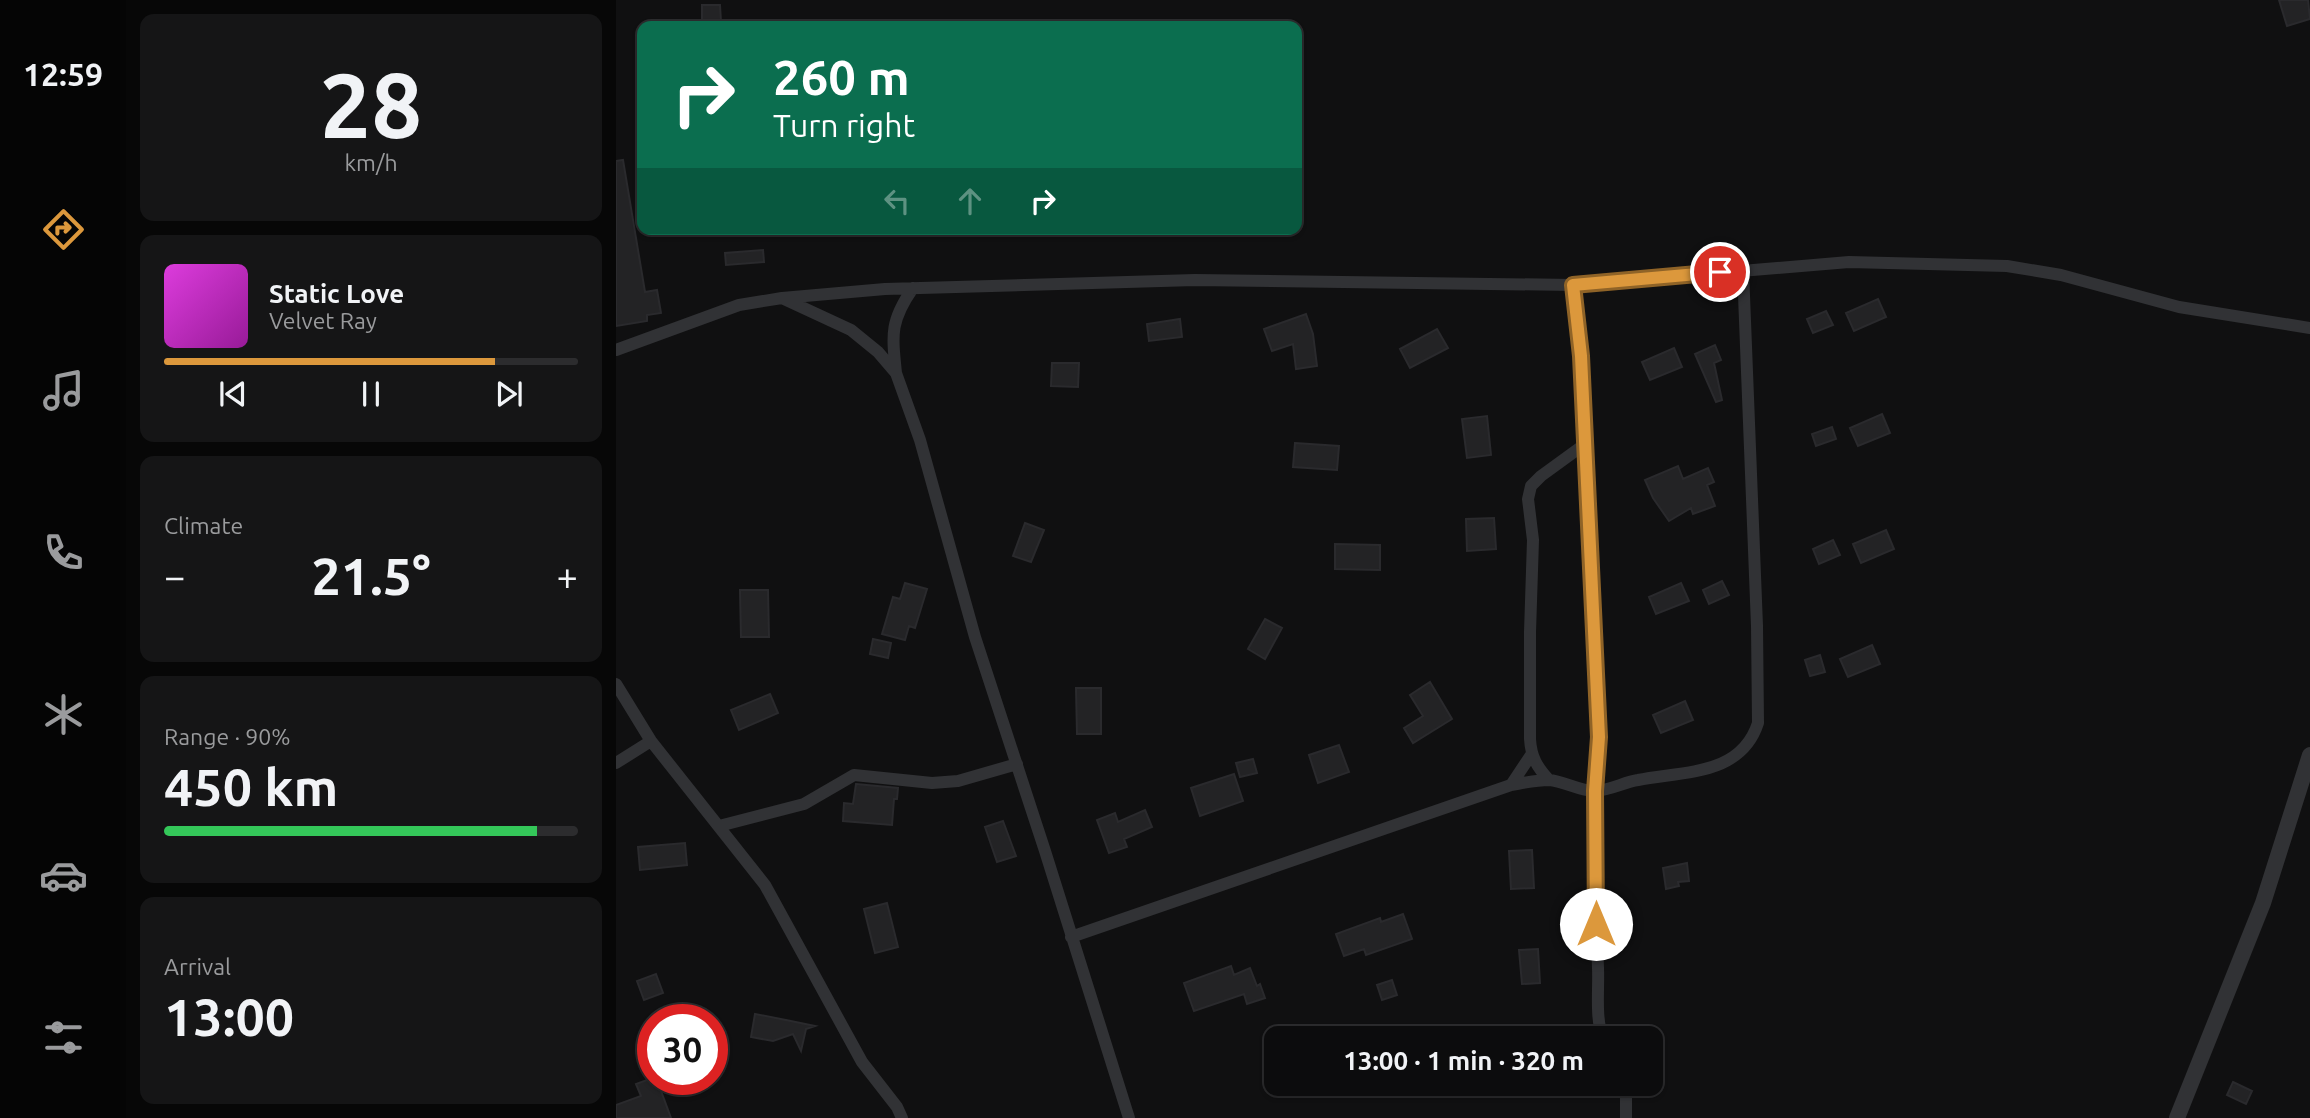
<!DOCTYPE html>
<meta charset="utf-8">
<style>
:root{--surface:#0c0c0d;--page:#151516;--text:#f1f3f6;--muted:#9a9b9d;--line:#2c2c2e;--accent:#dc983c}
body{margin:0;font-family:Ubuntu,sans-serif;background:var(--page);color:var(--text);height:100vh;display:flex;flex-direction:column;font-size:26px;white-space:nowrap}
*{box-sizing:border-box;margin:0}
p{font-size:23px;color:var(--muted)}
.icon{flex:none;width:38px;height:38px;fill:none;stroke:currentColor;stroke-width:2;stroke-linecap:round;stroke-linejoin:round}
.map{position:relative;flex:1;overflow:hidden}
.sheet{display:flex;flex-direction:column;gap:14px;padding:14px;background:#070707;width:490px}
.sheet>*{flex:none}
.hud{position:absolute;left:21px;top:21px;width:665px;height:214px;border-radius:14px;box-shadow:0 2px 5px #0004,0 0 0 2px var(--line);background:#0b6e4f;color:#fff;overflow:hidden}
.speed{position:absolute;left:21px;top:1004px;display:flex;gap:14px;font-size:35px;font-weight:700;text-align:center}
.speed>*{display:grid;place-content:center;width:91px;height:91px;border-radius:50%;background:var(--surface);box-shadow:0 2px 5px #0004,0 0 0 2px var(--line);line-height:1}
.speed .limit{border:10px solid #d22;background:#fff;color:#111}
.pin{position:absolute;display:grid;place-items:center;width:60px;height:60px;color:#fff;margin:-30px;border:4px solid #fff;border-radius:50%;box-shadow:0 2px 7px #0007}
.me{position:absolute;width:77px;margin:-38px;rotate:0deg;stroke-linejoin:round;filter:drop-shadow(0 0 5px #0008)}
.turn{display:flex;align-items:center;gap:24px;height:147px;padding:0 21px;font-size:32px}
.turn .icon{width:91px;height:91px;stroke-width:2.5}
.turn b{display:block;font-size:49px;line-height:60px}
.lanes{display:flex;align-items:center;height:66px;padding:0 21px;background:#0003;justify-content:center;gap:35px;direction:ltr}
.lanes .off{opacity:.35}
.big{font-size:52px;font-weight:700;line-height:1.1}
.sheet .card{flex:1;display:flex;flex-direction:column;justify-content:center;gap:10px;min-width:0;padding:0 24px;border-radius:14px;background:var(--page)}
.sheet .dial{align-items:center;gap:0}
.dial b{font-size:91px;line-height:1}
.song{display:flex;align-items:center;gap:21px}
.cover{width:84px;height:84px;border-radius:10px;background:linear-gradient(135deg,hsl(300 70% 55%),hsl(300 70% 35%))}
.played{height:7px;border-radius:4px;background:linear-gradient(90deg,var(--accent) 80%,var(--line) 80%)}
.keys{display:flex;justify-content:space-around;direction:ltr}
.heat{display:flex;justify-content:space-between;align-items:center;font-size:38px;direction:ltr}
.charge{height:10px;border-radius:5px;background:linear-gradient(90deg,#34c759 90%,var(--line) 0)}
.trip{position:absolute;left:648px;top:1026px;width:399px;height:70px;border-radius:14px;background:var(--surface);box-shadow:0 2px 5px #0004,0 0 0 2px var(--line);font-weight:700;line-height:70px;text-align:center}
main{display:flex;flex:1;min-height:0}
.tab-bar{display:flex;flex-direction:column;width:126px;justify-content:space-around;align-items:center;background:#050505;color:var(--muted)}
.tab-bar .icon{width:49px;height:49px}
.tab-bar .on{color:var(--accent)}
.tab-bar b{font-size:32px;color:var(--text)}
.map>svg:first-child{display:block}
</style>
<main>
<nav class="tab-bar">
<b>12:59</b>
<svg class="icon on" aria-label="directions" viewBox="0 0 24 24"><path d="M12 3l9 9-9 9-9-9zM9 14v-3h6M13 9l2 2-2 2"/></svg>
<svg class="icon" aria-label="music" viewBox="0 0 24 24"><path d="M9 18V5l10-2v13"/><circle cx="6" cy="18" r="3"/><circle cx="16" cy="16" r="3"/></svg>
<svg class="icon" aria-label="phone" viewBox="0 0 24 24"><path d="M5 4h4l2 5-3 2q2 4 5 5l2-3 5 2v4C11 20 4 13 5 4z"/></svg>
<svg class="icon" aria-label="climate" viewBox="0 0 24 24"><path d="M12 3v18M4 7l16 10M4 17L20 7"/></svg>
<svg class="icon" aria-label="car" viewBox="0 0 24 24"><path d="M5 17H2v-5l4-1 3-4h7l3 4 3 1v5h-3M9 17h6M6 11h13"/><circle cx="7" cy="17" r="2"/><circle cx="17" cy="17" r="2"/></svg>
<svg class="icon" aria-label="filters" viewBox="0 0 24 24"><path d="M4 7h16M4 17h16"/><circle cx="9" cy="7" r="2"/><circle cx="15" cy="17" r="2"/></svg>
</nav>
<section class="sheet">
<div class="card dial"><b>28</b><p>km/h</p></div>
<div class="card">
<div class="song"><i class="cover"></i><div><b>Static Love</b><p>Velvet Ray</p></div></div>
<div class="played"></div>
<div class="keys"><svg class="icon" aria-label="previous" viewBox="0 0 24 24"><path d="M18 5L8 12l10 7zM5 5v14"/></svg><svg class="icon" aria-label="pause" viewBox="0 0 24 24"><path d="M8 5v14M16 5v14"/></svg><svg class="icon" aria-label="next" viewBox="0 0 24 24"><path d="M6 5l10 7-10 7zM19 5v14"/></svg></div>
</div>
<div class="card"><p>Climate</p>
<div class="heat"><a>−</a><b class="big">21.5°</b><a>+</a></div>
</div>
<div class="card"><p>Range · 90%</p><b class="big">450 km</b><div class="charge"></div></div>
<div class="card"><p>Arrival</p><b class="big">13:00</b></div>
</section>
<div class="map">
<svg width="1694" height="1118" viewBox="0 0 1694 1118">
<rect width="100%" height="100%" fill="#101011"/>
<path fill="#232325" stroke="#2a2a2d" stroke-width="2" d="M1663,0H1692L1694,19L1671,26Z
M86,5H104L105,22H86Z
M7,160L29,292L41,290L45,313L31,315V321L0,326V161Z
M147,250L148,262L110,265L109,253Z
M1262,299L1270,317L1238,331L1230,313Z
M1210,311L1217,325L1197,333L1191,319Z
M690,314L697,334L701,366L680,369L677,344L656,351L648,329Z
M564,319L566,337L533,341L531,324Z
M821,329L832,348L794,368L784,349Z
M1099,345L1105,360L1098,363L1106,400L1100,402L1079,354Z
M1058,348L1066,367L1034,380L1026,362Z
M436,363H463L462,387L435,386Z
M1266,414L1274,433L1242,446L1234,428Z
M871,416L875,455L851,458L846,419Z
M1216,427L1220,439L1200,446L1196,434Z
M679,443L723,446L721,470L677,467Z
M1062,466L1067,479L1092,468L1098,482L1091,485L1099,506L1077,514L1075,508L1053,521L1037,498L1029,480Z
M878,518L880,549L851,551L850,519Z
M409,523L428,530L415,562L397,556Z
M1270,530L1278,549L1245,563L1237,544Z
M1217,540L1224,555L1203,564L1197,549Z
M719,544L764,545V570L719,569Z
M1106,581L1113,595L1093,604L1087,590Z
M289,583L311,589L299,628L293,626L289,640L266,634L277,597L284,599Z
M1065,583L1073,601L1040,614L1033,597Z
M124,590H152L153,637H125Z
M649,619L666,628L649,659L632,649Z
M257,639L275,643L272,658L254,654Z
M1256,645L1264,664L1232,677L1224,659Z
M1204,655L1209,672L1194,676L1189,660Z
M814,682L836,719L797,743L788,728L807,716L794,695Z
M460,688H485V734H461Z
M154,694L162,713L123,730L115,710Z
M1069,701L1077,720L1045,733L1037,715Z
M723,745L733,772L702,783L693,755Z
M637,759L641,773L624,777L620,763Z
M618,774L627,801L584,816L575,788Z
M240,784L282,788L281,799H278L276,825L227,821L228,803L237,804Z
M529,810L536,827L508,839L511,847L493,853L481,820L499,813L502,822Z
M387,821L400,856L381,862L369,827Z
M69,843L71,865L24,870L22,847Z
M916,850L918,888L895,889L893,851Z
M1071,863L1073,881L1062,882L1063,886L1050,889L1047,868Z
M271,903L282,947L259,953L248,909Z
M787,914L796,939L750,955L748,949L728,956L720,934L764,918L765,922Z
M922,949L924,983L906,984L903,950Z
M615,966L618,975L634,968L641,986L644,984L649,998L631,1004L628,994L578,1011L568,983Z
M40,974L47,993L28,1000L21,981Z
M776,980L781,995L766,1000L761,985Z
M139,1014L170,1020L199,1026L190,1029L185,1051L177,1034L157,1041L135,1037Z
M31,1080H41L55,1118H0V1105L25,1096L20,1084Z
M1617,1082L1636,1091L1630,1104L1611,1095Z"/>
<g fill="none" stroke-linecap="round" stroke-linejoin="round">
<path stroke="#313235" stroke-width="12" d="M957,285L965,357L983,737C978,814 979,891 982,968C983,990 979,1018 987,1038
M166,298L269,289L579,280L957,285L1233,262L1391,266L1445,275L1563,307L1694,328
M0,350L123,305L166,298L235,330L262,352L280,373L304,440L359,637L429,851L513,1118
M280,373C276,334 274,321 297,288
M0,684L35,741L149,885L246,1062L281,1107L286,1118
M0,763L35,741
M933,780C921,767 915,757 914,739V632L917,540L912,499L915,486L925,476L969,444
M895,785L915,755
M103,826L188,804L238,775L316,783L342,781L401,764
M455,937L895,785C907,783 921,780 933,780C948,781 965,792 980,791C994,790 1009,782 1022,780C1067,771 1125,776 1142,723L1141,626L1127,270
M1010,1118V1083"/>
<path stroke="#313235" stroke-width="16" d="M1561,1118L1647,903L1694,755"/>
</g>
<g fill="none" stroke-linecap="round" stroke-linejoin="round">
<g stroke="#8f6327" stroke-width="18">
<path id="route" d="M980,924L979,791L983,737L965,356L957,285L1104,272"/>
</g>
<use href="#route" stroke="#dc983c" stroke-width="12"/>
</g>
</svg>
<div class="speed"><div class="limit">30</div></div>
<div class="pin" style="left:1104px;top:272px;background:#d93025"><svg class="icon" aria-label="arrive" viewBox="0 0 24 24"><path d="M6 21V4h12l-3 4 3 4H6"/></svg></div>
<svg class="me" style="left:980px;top:924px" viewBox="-20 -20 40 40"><circle r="19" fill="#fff"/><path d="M0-13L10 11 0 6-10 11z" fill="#dc983c"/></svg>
<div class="trip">13:00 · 1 min · 320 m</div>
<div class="hud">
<div class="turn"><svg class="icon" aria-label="right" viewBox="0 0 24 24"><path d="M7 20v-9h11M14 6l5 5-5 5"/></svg><div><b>260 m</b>Turn right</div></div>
<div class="lanes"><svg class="icon off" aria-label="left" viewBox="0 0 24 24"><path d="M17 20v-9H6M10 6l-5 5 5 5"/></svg><svg class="icon off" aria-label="ahead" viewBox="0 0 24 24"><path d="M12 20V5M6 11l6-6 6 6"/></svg><svg class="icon" aria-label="right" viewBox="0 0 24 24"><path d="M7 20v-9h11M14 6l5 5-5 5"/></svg></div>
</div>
</div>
</main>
